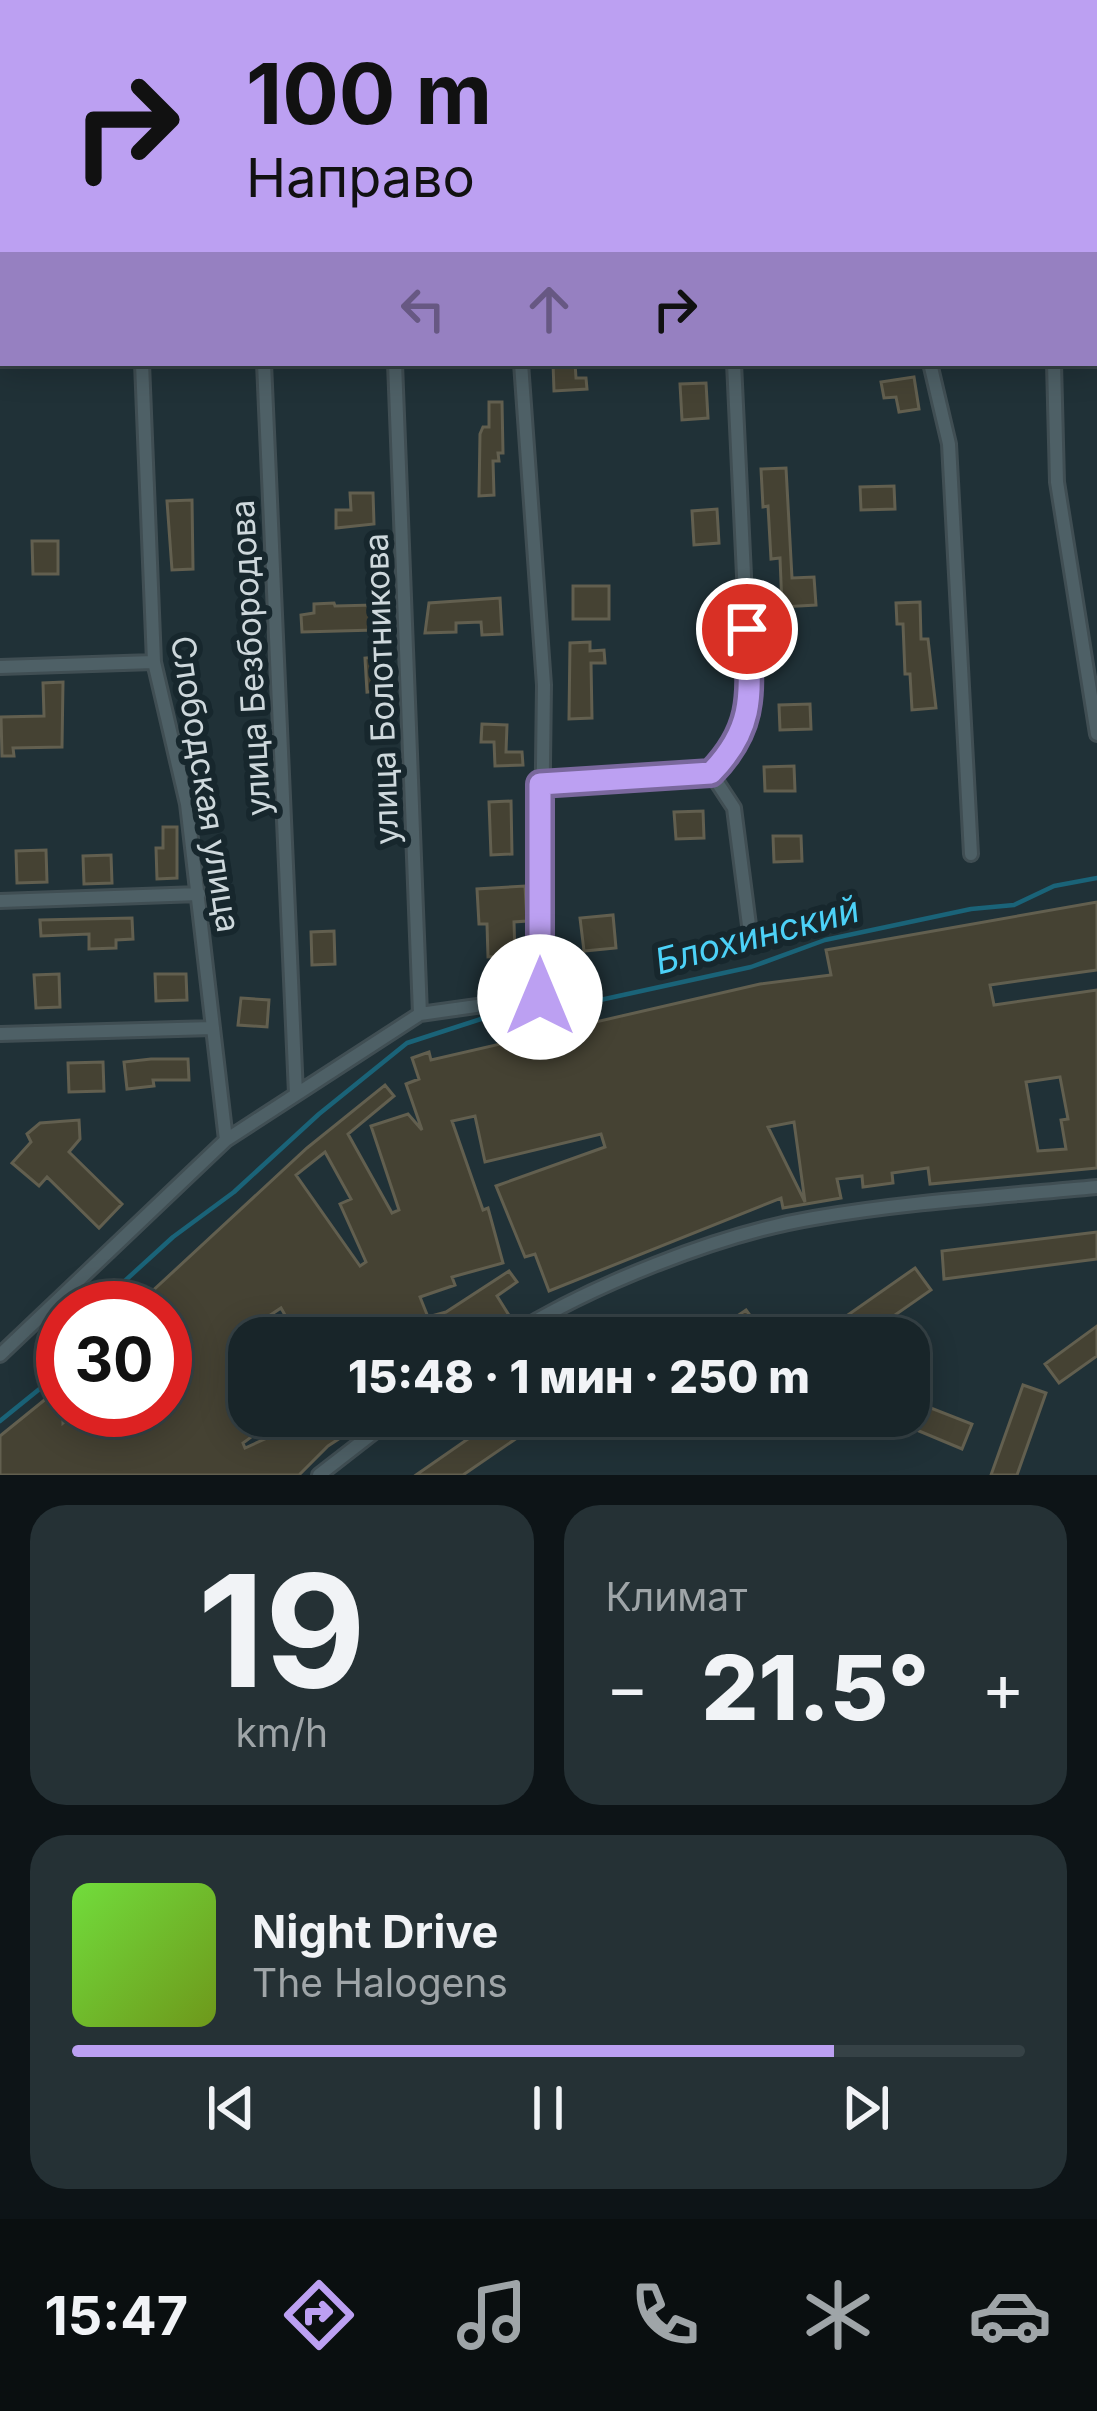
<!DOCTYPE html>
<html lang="ru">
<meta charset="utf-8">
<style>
:root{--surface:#182529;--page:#253135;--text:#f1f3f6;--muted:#9fa5a8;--line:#364246;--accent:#bca0f2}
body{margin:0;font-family:Inter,sans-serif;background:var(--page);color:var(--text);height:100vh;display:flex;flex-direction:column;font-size:45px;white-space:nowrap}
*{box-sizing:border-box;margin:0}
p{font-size:39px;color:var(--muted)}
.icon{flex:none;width:66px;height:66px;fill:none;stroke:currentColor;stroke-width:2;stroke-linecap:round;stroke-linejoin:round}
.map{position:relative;height:1475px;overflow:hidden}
.side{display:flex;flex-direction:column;gap:30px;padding:30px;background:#0d1417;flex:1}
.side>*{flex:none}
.banner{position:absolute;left:0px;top:0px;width:1098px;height:366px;box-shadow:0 6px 30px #0003,0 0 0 3px var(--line);background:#bca0f2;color:#111;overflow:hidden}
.speed{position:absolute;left:36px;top:1281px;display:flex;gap:24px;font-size:60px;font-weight:700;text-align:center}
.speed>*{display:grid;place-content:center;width:156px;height:156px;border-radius:50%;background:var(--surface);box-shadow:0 6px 30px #0003,0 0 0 3px var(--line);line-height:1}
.speed .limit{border:18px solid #d22;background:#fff;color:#111}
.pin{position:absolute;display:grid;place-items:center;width:102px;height:102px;color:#fff;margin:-51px;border:6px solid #fff;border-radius:50%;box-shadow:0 3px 12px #0007}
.me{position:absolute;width:132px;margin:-66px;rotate:0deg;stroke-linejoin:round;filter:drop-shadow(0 0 9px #0008)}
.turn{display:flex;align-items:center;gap:42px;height:252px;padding:0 48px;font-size:54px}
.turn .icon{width:156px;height:156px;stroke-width:2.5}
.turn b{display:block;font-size:84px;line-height:102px}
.lanes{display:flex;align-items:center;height:114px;padding:0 48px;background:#0003;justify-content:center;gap:60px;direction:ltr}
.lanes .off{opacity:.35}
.big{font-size:90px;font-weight:800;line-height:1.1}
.side .widget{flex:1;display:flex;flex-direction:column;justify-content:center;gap:18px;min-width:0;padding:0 42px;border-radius:36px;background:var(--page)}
.side .dial{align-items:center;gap:0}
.dial b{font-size:156px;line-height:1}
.song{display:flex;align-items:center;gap:36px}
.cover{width:144px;height:144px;border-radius:18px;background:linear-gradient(135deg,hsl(100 70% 55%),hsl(80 70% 35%))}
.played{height:12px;border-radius:6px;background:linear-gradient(90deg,var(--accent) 80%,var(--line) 80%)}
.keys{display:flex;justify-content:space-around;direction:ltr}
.heat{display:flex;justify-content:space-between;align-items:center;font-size:66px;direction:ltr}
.side .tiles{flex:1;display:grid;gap:30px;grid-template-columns:1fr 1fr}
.widget:last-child{grid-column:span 2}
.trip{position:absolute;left:228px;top:1317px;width:702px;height:120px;border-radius:36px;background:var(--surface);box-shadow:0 6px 30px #0003,0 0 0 3px var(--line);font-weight:800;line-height:120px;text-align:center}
.tab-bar{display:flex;height:192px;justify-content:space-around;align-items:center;background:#0a0f10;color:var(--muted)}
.tab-bar .icon{width:84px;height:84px}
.tab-bar .current{color:var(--accent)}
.tab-bar b{font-size:54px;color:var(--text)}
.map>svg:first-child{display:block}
</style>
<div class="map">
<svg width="1097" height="1475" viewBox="0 0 1097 1475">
<rect width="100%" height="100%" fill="#203137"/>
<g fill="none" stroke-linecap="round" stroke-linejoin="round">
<path stroke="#1a6378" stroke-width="4.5" d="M95,1308L173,1237L234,1192L319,1114L407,1043L487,1017L509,1021L562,1013L591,1002L751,967L825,940L971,909L1014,905L1054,886L1097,878
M0,1421L63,1370"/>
</g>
<path fill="#454233" stroke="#625f4f" stroke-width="3" fill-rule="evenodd" d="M553,363H575L576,378H586L587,389L554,391Z
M914,377L919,409L899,412L896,397L884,398L881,382Z
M706,383L708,418L682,420L680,384Z
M489,402H502L503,453H498L499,461H493L494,495L479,496L480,434L483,427H489Z
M786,468L792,578L814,577L816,605L782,607L780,558L771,559L768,506L763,507L761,469Z
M894,486L895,509L861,510L860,487Z
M350,493H373L374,524L336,528V510H351Z
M192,500L193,569L172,570L167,501Z
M717,509L719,543L694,545L692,511Z
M32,541H58V574H33Z
M573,586H609V619H573Z
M500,598L502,634L482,635L481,622L456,623V632L425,633L429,603Z
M920,602L921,639H928L936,708L912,710L910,674H905L903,624H897L896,603Z
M334,603L335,606L374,605L375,630L302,632L301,615L314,613V604Z
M590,642V651L604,650L605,663H591L592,718L569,719L570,643Z
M388,656L390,690L367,692L365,658Z
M63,682L62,747L13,748L14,756H2L1,717L44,716L43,683Z
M810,704L811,729L780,730L779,705Z
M482,724L507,725L506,752H522L523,765L495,766L494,742H481Z
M794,766L795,791H765L764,767Z
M511,801L512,854L491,855L489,802Z
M703,811L704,838L676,839L674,812Z
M163,827H177V878L157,879L156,848H163Z
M773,836H801L802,861L774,862Z
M46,850L47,882L17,883L16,851Z
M111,855L112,883L84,884L83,856Z
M525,886L527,921L514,922L515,955L488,957L487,924H479L477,889Z
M1097,902V970L990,985L994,1005L1097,990V1168L930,1184L928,1168L892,1173L893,1183L863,1187L862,1176L837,1179L841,1198L783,1208L781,1198L549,1291L535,1254L525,1257L496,1186L605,1147L601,1134L485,1162L475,1116L452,1121L483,1210L488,1208L503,1263L452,1277L455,1285L420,1297L428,1317L446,1312L509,1271L517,1282L497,1296L512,1320L481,1338H471L461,1320L429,1332L433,1338H298L281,1308L260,1322L271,1338H249V1416H280L243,1443L245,1448L316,1416H345L354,1429L328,1446L299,1475H0V1436L63,1385V1423L78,1410H165V1393L173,1385L165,1375V1308H134L307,1148L385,1085L394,1096L348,1134L392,1213L399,1210L371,1126L408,1114L422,1130L406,1084L419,1079L412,1058L429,1052L431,1060L760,984L831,975L826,950ZM1060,1077L1068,1119L1061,1120L1066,1149L1038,1151L1026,1082ZM794,1122L805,1202L768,1127ZM325,1152L351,1199L340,1204L366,1262L360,1266L296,1175Z
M613,915L616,948L584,951L580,918Z
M132,918L133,939L116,940V948L89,949V934L41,936L40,920Z
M334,931L335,964L312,965L311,932Z
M59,974L60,1007L36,1008L34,975Z
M155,974H186L187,1000L156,1001Z
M241,998L269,1000L267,1027L238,1025Z
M151,1059H188L189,1080H153L154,1086L127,1089L124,1062Z
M103,1062L104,1091L69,1092L68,1063Z
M79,1120L80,1139L69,1152L122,1204L99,1228L47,1177L39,1186L12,1163L31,1142L27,1134L40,1123Z
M1097,1232V1259L944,1279L942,1251Z
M915,1268L931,1290L862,1338H815Z
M746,1310L760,1329L748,1338H705Z
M1097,1326V1356L1059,1383L1045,1364Z
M909,1384L923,1405L972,1424L962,1449L907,1426L900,1416H909Z
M1023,1385L1046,1393L1017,1475H991Z
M501,1416H549L463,1475H416Z"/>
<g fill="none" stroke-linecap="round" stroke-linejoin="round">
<g stroke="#404e53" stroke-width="18">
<path id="street" d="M1095,20H1097
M0,213H3
M142,363L154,662L187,804L226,1140
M264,363L296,1094
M395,363L420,1014
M734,363L750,703L731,753L711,773L734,808L750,933
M930,363L949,444L971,854
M1054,363L1057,482L1097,734
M0,667L154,662
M540,784L711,773
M0,901L199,894
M0,1034L213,1028
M507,1338C589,1286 718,1234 814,1218C907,1202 1003,1196 1097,1187
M0,1355L226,1140L420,1014L540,997L544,685L521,363
M319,1475L395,1416"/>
</g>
<use href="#street" stroke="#4e6066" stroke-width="12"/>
</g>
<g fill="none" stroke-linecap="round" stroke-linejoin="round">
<g stroke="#7a689d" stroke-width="30">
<path id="route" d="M540,997V784L711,773C757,726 750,690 747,629"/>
</g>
<use href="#route" stroke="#bca0f2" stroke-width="21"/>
</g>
<g text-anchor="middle" stroke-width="12" stroke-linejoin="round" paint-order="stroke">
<g font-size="33" fill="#ced8dc" stroke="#17272d">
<text transform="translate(250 658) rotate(-93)" y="12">улица Безбородова</text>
<text transform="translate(381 689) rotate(-92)" y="12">улица Болотникова</text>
<text transform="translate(206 784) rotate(81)" y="12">Слободская улица</text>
</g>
<g font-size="36" font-style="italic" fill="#4cd1f7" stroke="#17272d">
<text transform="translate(757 935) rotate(-15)" y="13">Блохинский</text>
</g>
</g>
</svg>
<div class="speed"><div class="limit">30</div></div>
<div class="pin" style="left:747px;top:629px;background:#d93025"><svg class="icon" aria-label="arrive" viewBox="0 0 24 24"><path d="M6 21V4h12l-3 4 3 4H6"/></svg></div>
<svg class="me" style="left:540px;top:997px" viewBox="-20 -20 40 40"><circle r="19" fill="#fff"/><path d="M0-13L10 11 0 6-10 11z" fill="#bca0f2"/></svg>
<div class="trip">15:48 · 1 мин · 250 m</div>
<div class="banner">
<div class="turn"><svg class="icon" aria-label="right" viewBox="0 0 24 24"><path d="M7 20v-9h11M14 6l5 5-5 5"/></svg><div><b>100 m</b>Направо</div></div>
<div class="lanes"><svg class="icon off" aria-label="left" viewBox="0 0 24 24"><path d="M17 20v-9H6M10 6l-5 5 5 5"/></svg><svg class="icon off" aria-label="ahead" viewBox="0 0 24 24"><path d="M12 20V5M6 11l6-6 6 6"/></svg><svg class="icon" aria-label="right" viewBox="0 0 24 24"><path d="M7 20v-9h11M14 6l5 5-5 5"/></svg></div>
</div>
</div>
<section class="side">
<div class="tiles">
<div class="widget dial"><b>19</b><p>km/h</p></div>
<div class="widget"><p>Климат</p>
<div class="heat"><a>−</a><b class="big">21.5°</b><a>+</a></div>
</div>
<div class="widget">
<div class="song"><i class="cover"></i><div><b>Night Drive</b><p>The Halogens</p></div></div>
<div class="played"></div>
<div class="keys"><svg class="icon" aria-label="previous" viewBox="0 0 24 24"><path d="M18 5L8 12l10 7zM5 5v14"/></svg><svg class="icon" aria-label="pause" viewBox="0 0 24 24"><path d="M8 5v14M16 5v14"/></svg><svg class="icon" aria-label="next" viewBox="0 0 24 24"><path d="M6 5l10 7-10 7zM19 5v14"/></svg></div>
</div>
</div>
</section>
<nav class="tab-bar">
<b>15:47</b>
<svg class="icon current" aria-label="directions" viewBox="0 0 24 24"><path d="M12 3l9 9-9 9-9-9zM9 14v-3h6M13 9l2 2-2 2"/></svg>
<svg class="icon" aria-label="music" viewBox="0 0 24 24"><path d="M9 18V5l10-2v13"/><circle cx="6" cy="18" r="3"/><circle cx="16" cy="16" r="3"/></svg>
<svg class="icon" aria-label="phone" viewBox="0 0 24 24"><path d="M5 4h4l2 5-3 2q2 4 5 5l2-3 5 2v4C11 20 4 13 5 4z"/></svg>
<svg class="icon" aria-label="climate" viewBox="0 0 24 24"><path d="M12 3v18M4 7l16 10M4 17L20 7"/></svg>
<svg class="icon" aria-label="car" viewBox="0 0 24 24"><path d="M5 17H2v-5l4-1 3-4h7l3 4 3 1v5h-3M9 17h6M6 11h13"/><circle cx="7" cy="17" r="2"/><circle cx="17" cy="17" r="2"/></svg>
</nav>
